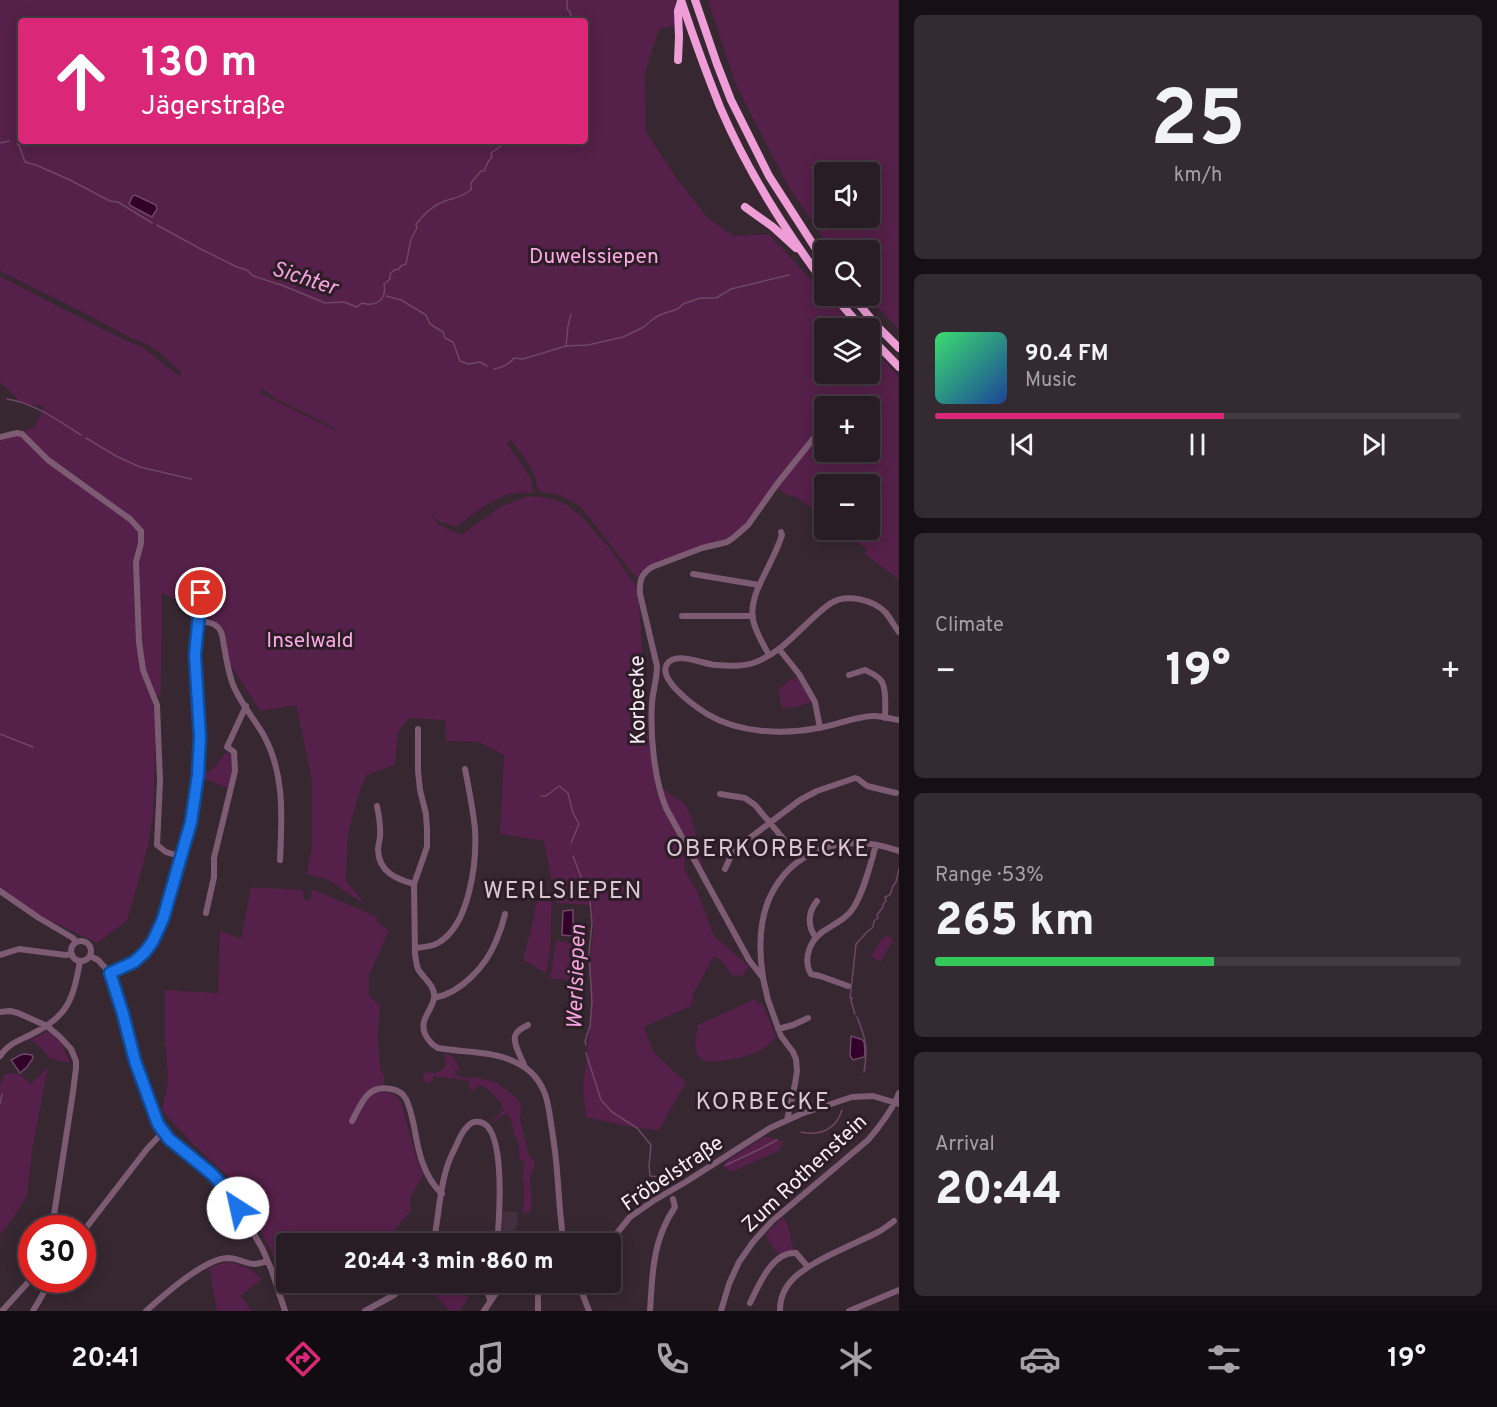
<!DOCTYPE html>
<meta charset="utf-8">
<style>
:root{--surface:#281d25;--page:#342a32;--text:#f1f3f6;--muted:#a5a2a7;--line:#443b42;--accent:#db2777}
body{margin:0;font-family:Overpass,sans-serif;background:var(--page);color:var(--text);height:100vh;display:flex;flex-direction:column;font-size:22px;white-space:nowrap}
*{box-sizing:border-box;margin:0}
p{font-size:20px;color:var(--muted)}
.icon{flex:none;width:33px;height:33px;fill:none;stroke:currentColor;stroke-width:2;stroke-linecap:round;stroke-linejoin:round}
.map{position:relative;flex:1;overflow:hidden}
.drawer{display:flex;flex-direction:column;gap:15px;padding:15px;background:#161014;width:598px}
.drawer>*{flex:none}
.hud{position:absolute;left:18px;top:18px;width:570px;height:126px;border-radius:6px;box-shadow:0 3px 15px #0003,0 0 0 2px var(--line);background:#db2777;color:#fff;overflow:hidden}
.fabs{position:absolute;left:814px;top:162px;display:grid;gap:12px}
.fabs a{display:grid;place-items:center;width:66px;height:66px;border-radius:6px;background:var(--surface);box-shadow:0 3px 15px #0003,0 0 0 2px var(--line);font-size:30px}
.speed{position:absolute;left:18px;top:1215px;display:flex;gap:12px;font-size:30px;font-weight:700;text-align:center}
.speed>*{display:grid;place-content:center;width:78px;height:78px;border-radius:50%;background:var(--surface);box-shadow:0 3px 15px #0003,0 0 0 2px var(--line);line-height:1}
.speed .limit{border:9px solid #d22;background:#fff;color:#111}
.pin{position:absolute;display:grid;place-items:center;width:51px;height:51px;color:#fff;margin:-26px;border:3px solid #fff;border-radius:50%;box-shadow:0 2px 6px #0007}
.me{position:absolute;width:66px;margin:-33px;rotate:325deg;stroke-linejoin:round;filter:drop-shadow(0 0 4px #0008)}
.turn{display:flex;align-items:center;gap:21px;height:126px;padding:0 24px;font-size:27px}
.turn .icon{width:78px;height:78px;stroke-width:2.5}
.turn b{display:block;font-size:42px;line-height:51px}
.big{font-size:45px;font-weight:800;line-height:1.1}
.drawer .tile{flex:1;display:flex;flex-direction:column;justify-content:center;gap:9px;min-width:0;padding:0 21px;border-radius:9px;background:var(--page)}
.drawer .dial{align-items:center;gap:0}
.dial b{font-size:78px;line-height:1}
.song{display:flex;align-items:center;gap:18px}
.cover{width:72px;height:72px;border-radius:9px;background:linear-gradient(135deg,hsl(140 70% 55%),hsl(220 70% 35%))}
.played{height:6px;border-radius:3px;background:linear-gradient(90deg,var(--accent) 55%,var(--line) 55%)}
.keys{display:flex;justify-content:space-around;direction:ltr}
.heat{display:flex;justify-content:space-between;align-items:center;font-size:33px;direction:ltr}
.charge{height:9px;border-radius:4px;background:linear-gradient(90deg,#34c759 53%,var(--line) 0)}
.trip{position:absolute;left:276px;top:1233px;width:345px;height:60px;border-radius:6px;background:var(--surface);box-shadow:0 3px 15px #0003,0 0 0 2px var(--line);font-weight:800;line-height:60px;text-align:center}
.tabs{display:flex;height:96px;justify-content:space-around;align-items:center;background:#100c0f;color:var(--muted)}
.tabs .icon{width:42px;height:42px}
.tabs .active{color:var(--accent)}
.tabs b{font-size:27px;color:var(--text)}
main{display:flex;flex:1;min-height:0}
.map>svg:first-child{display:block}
</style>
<main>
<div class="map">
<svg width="899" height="1311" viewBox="0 0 899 1311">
<rect width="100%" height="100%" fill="#362731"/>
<path fill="#442f3e" d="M503,1211L517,1212V1224L512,1237L504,1243H501Z"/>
<path fill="#552049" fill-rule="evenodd" d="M0,0H674L682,24L659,29L645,73L646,132L677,179L709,219L734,236L769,234L856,328H825V374H870V345L898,376V579L865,554L867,550L846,532L848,530H870V484H825V517L796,497L787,495L773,485L743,528L726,539L686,551L648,566L642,572L637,579L581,507L560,495L538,491C535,469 524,457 511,440L507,443L531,479L533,493C526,493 516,492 509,494C491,499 471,516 456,527L438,521L429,512L438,524L461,535L499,508L527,496L542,497L553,499L567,505L581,516L611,550L636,586L638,590L648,736L658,796L686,854L684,869L697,891L714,936L749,966L742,976L731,975L725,964L714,956L694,993L691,1006L644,1027L654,1053L686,1082L659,1130L636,1128L586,1117L583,1089L591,1018L590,960L593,933L592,905L556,903L544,841L500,834L504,755L478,742L446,741L445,720L409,718L398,732L395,765L366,775L358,796L348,834L346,881L366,905L325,878L306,875L312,847V780L296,705L260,711L229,662L225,632L222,627L201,611L206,590L199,588L193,607L162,593L161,692L156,698L152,699L156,723L153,815L147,850L127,921L97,943L43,917L0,888V441L34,427L45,406L23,404L0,382V276L116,336L144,348L179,376L182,373L161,354L148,345L127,336L77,309L0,271ZM21,21H585V141H21ZM263,389L276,399L335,428V430L260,393ZM825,406H870V452H825Z
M708,0H898V328L866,296H870V250H832L788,186L735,83ZM825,172H870V218H825Z
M796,676L812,702L797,707L782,708L778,690L791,679L793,680L795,678Z
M226,752L231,755L232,771L227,788L201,777V775L214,768Z
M663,787C668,796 679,797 685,804C693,815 701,858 704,873L669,808L661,789Z
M251,887L304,890L303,899L310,900L312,889L377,917L376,921L389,931L369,975V995L380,1005L378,1035L380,1068L384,1076V1084L381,1091L395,1094L401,1102L416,1157L423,1175L410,1198L411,1210L395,1230L400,1234L391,1243L286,1244V1278H280L277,1263L249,1207L233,1181L196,1147L162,1111L168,1082L166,1047H165V990L218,993L220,930L241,939Z
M539,899H545L552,902L550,951L546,973L523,960L533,921L536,904Z
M886,936L890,937L893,941L880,962L871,956L882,938Z
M556,941L582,945L579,980L550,979Z
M755,999L759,1004L762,1003L776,1036C773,1040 770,1044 766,1047C749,1058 726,1061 706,1062L697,1055L695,1042L698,1025Z
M48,1031L62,1044L70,1063L51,1059L36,1043L30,1040Z
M446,1053C455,1056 456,1063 461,1071L456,1069L455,1075L471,1079L472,1076L497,1083L515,1096L521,1104L520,1120L522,1128L529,1154L534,1161L535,1166C524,1179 536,1199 529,1213L522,1212V1208L524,1205V1183L522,1179L525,1162L520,1160L518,1141C511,1133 515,1120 506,1113L492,1123L494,1119L504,1110L501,1107L502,1104L489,1090L479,1085L473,1091L468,1087L470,1082C459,1077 446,1079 434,1076L433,1080L429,1084L425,1082L423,1079L424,1074L426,1072L435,1073L445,1068L446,1064L444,1054Z
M48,1067L32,1151L27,1196L13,1218L0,1235V1085L5,1074C18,1071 22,1076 31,1084Z
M764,1137H769L782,1141L780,1150L734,1171H729L723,1166L725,1162Z
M783,1217L788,1226L794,1252L781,1256L768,1242L770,1240L765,1235Z
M230,1262L248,1268L262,1279L240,1296L252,1311H217L209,1268L224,1263Z
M440,1283H452L469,1298L459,1311H450L434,1293Z"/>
<path fill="#330029" stroke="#6e4766" stroke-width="1.5" d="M135,195L156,205L157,209L152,217L131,206L129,204L132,197Z
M573,910V936L562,935L563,911Z
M851,1036C866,1041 864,1037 865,1054L864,1057L853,1060L850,1056Z
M25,1054L32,1055L33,1058L27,1067L20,1073L11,1060L20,1055Z"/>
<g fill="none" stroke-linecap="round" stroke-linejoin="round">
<path stroke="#6e4766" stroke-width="1.5" d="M567,0V9L570,12L572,19L569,21
M0,143L9,141
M17,144L19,145L25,162L36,165L70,180L110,201L118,202L152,223
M157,225L197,247L237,267L247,270L253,276L284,286L325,303L344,302L357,307L362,303C376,307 387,300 384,284L390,279V274L394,270L399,269L401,266L406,264L411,239L417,228L416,224C424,214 433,205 445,201C457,197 460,198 471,190V183L481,171H484L488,162L492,157L491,153L508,141
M386,296L401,300L426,315L430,324L443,332L445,338L453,342L460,361L468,364L480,362L487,366
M566,346L568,326L571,314
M494,369C501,368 510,364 514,358L523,359L566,346L588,345L623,337L642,328L656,317L665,313L678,309L683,304L700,298H716L731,289L789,275
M7,399C32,402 59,421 81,435
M86,438L116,456L140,467L191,479
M0,734L33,747
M541,796H546L559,786L568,793L573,813L579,824L571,843
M573,856L590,901L592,923L589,954L592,1002L590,1026L585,1041L586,1045
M855,1014L851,1001L852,998H850L856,944L866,933L873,927L874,921L878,918L877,915L883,907V904L886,901L885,897L890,895L893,886L896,882L899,869
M857,1017C866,1039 868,1048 864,1072
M586,1053L601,1100L612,1112L637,1128L651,1145L649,1166L650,1176L662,1177L671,1172L690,1168
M0,1104L2,1094
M801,1132C820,1136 836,1130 842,1110
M726,1165L760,1149L777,1140
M615,1274L616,1259L620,1246"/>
<path stroke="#7d5c73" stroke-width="6" d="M0,437L17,433L22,434L48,460L130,519L141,531V543L136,562L139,642L143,670L157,705L160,781L157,845L166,852L182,857
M693,574L759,585
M682,616H753
M198,622C207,621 217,623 221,632C223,636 223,642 224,646C226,658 228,670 232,682C238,700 253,717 263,734C285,773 282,817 280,860
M899,632C894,626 891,619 886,613C874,600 847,593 831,603C805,621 787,650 756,662C743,667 729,666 715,665C703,664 676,651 667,664C657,680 696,707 707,714C738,733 783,735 818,728C836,725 854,717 872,716C880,715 890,719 899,720
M779,649L799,674L815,702L820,728
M769,655C763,644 756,633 753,620C749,599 763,579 771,561C775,553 779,544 782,535L781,532
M849,675L865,670C871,673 879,676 882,682C887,691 885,708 885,718
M418,729V771L420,790L426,814L427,830V847L414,884L415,954C416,959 416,964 418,969C423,978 436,986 434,998C432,1011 419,1019 425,1034C428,1040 432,1045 438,1048C465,1053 494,1050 519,1064C531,1070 540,1081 545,1094C549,1105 550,1118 552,1130C554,1143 556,1157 557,1171C559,1195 560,1219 564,1244
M720,794L745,798L755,805L801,860
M377,806C379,816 381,826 380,836C380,840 378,845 378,850C379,872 396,879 414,884
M725,869L731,856L739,846L800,800L817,791L855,778L858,779L867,786L896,793
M0,891L39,918L73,938L76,942
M206,913L214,877V858L235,771L234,752L227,747L246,706
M816,938C807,926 808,912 817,901
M71 951a10 10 0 1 1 20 0a10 10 0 1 1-20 0Z
M415,948C423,947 431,947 438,943C470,925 477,861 475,829C473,809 469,789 465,769
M0,955L19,949L65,955L72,954
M90,956L98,960L110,973L123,1014L135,1061L158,1123L169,1139L212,1174L229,1194L248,1224L262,1248L272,1271L285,1311
M110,973L134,962L145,952L153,941L163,919L191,821L198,775L200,737L196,655L201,593
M763,977C759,952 759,923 769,899C792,847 848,832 899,851
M848,986L820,976L811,974C803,961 809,942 821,933C833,924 846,920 854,907C865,888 870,865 876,845
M434,998C461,993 486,966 496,941C500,932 503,923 505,914
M0,1012L10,1011L18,1013L47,1026L60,1037L71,1049L76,1061V1068L73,1092L52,1228
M778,1029L793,1025L808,1018
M0,1056C8,1044 18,1041 30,1035C68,1017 73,1000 80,961
M525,1067C522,1059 511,1041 516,1034C518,1030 524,1027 528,1025
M787,1120L795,1084L797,1071L796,1059L793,1052L781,1036L768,1000L763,978L749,960L666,808C654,779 650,734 652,703C653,690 657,679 657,666L640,594C639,581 641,574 652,567L702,548L727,542L733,538L748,525L777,484L818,433L821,421L819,410
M352,1121C362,1103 367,1084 391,1089C397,1090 403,1093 406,1099C410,1107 412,1117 414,1126C418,1150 423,1176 442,1194
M82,1233L147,1149L163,1132
M433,1244C439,1218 439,1191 447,1167C449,1160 453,1152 456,1146C459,1139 462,1131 468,1126C471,1122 475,1121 480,1122C507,1127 499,1222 497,1244
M552,1244L563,1237
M608,1244L630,1217L653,1201L684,1183L770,1128L801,1114L852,1097L873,1096L899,1104
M538,1282V1311
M578,1282L589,1311
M490,1300L488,1293L490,1282
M750,1303C759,1285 772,1251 796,1253L808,1267
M2,1311L32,1278
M33,1311L51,1280
M146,1311C164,1295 204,1259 227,1258C244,1258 248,1269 267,1261
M365,1311L394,1295L409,1282
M484,1311L498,1290L506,1282
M650,1311C652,1283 652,1254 664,1227C667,1220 671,1213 675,1207L673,1199
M721,1311L729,1284L739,1262L753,1242L772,1221L868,1140C880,1126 892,1111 899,1093
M780,1311C780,1304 782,1294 786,1288C799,1264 854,1245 878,1232C884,1229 889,1225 894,1221
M849,1311L899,1290"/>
<path stroke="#ee9dd7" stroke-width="8" d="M681,0C693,36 706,72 720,107C747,170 784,229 825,284
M695,0L717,64L731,100L769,176L825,263
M678,60L679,37L678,11L681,1
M745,207L773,227L796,248
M834,296L862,328
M852,296L878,327L899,348
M870,337L899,367"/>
</g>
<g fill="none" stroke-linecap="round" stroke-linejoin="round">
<g stroke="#114b97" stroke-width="15">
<path id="route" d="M201,593L195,655L200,737L198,775L191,822L163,919L153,941L145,952L134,962L110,973L123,1014L135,1061L158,1124L169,1139L212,1174L222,1185L238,1208"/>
</g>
<use href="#route" stroke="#1a73e8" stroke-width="10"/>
</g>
<g text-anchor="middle" stroke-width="6" stroke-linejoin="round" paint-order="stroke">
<g font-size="21" fill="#fcaae5" stroke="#2c1d27">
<text x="594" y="263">Duwelssiepen</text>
<text x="310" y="647">Inselwald</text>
</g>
<g font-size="21" fill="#f8edf4" stroke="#2c1d27">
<text transform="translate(637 700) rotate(-91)" y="7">Korbecke</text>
<text transform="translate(672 1173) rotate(-34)" y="7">Fröbelstraße</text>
<text transform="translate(804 1173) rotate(-43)" y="7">Zum Rothenstein</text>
</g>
<g font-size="22" font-style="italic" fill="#f4a3dd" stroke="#2c1d27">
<text transform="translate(305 277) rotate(18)" y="8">Sichter</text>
<text transform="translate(575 977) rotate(-88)" y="8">Werlsiepen</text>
</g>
<g font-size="24" letter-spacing="1.5" fill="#dbc6d4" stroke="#2c1d27">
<text x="768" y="856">OBERKORBECKE</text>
<text x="563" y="898">WERLSIEPEN</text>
<text x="763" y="1109">KORBECKE</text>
</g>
</g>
</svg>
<div class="fabs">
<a><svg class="icon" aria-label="sound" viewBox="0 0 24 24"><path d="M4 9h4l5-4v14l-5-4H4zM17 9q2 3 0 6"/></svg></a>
<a><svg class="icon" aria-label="search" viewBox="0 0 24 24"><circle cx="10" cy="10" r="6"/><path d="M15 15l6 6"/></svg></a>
<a><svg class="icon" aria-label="layers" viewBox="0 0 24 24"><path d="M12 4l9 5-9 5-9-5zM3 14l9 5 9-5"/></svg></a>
<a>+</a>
<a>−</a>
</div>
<div class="speed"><div class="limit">30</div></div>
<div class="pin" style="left:201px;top:593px;background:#d93025"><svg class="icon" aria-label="arrive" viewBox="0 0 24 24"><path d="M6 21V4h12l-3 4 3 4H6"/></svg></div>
<svg class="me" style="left:238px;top:1208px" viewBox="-20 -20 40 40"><circle r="19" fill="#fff"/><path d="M0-13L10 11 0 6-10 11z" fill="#1a73e8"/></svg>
<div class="trip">20:44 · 3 min · 860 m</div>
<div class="hud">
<div class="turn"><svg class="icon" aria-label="ahead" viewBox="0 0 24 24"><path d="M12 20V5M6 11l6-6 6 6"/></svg><div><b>130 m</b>Jägerstraße</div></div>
</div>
</div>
<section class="drawer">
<div class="tile dial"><b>25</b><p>km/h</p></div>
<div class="tile">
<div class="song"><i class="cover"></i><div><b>90.4 FM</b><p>Music</p></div></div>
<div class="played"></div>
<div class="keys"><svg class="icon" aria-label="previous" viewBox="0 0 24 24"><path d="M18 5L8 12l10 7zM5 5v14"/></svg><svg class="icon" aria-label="pause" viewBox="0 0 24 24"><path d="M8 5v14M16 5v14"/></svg><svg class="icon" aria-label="next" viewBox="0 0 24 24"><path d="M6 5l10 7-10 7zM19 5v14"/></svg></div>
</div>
<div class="tile"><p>Climate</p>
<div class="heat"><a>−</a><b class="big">19°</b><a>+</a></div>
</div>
<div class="tile"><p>Range · 53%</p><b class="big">265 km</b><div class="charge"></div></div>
<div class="tile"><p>Arrival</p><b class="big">20:44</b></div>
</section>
</main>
<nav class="tabs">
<b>20:41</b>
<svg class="icon active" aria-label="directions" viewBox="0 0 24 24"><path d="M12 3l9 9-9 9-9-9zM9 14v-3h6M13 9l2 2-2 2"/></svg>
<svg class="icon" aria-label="music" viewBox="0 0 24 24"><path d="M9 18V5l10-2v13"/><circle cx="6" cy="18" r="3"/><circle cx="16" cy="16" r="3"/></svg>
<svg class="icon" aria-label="phone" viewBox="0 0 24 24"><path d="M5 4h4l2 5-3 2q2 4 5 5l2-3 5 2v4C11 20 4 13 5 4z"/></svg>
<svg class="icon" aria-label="climate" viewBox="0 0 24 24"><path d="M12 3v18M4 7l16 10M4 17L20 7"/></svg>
<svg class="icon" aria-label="car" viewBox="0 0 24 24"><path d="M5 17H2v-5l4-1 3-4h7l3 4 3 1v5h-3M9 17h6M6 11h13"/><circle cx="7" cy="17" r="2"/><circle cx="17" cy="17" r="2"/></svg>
<svg class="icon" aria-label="filters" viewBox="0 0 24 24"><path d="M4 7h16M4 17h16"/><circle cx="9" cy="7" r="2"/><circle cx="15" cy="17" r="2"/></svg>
<b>19°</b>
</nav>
